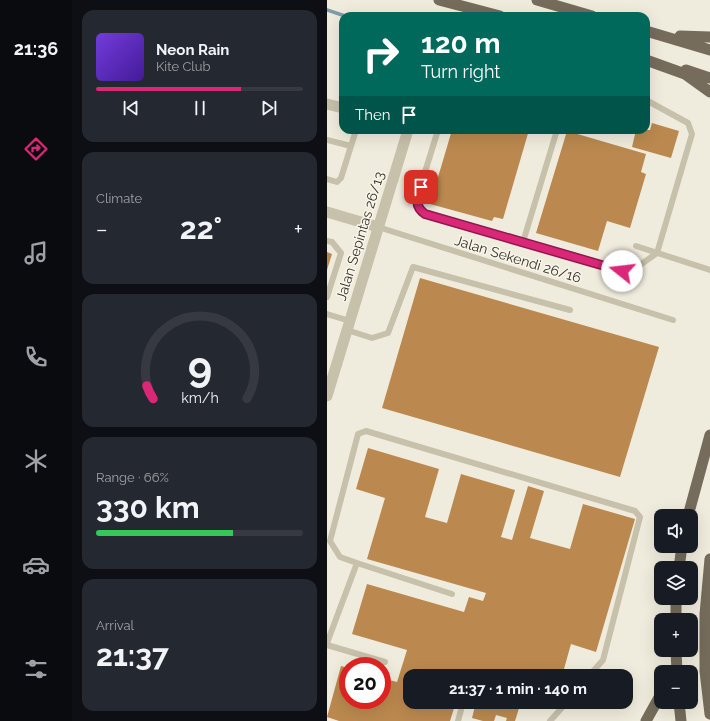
<!DOCTYPE html>
<meta charset="utf-8">
<style>
:root{--surface:#171b24;--page:#242831;--text:#f1f3f6;--muted:#9ea1a6;--line:#363941;--accent:#db2777}
body{margin:0;font-family:Raleway,sans-serif;background:var(--page);color:var(--text);height:100vh;display:flex;flex-direction:column;font-size:15px;white-space:nowrap}
*{box-sizing:border-box;margin:0}
p{font-size:13px;color:var(--muted)}
.icon{flex:none;width:22px;height:22px;fill:none;stroke:currentColor;stroke-width:2;stroke-linecap:round;stroke-linejoin:round}
.map{position:relative;flex:1;overflow:hidden}
.panel{display:flex;flex-direction:column;gap:10px;padding:10px;background:#0d0f14;width:255px}
.panel>*{flex:none}
.banner{position:absolute;left:12px;top:12px;width:311px;height:122px;border-radius:12px;box-shadow:0 4px 16px #0002;background:#00695c;color:#fff;overflow:hidden}
.controls{position:absolute;left:327px;top:509px;display:grid;gap:8px}
.controls a{display:grid;place-items:center;width:44px;height:44px;border-radius:8px;background:var(--surface);box-shadow:0 4px 16px #0002;font-size:20px}
.speed{position:absolute;left:12px;top:657px;display:flex;gap:8px;font-size:20px;font-weight:700;text-align:center}
.speed>*{display:grid;place-content:center;width:52px;height:52px;border-radius:50%;background:var(--surface);box-shadow:0 4px 16px #0002;line-height:1}
.speed .limit{border:6px solid #d22;background:#fff;color:#111}
.pin{position:absolute;display:grid;place-items:center;width:34px;height:34px;color:#fff;margin:-17px;border-radius:8px;box-shadow:0 2px 6px #0006}
.me{position:absolute;width:44px;margin:-22px;rotate:286deg;stroke-linejoin:round;filter:drop-shadow(0 0 3px #0008)}
.turn{display:flex;align-items:center;gap:14px;height:84px;padding:0 16px;font-size:18px}
.turn .icon{width:52px;height:52px;stroke-width:2.5}
.turn b{display:block;font-size:28px;line-height:34px}
.then{display:flex;align-items:center;height:38px;padding:0 16px;background:#0003;gap:8px;font-size:15px}
.big{font-size:30px;font-weight:700;line-height:1.1}
.panel .card{flex:1;display:flex;flex-direction:column;justify-content:center;gap:6px;min-width:0;padding:0 14px;border-radius:12px;background:var(--page)}
.panel .dial{align-items:center;gap:0}
.dial svg{height:104px;overflow:visible;fill:none;stroke:var(--line);stroke-width:7;stroke-linecap:round;text-anchor:middle}
.dial text{fill:var(--text);stroke:none}
.song{display:flex;align-items:center;gap:12px}
.cover{width:48px;height:48px;border-radius:6px;background:linear-gradient(135deg,hsl(260 70% 55%),hsl(260 70% 35%))}
.played{height:4px;border-radius:2px;background:linear-gradient(90deg,var(--accent) 70%,var(--line) 70%)}
.keys{display:flex;justify-content:space-around;direction:ltr}
.heat{display:flex;justify-content:space-between;align-items:center;font-size:22px;direction:ltr}
.charge{height:6px;border-radius:3px;background:linear-gradient(90deg,#34c759 66%,var(--line) 0)}
.trip{position:absolute;left:76px;top:669px;width:230px;height:40px;border-radius:12px;background:var(--surface);box-shadow:0 4px 16px #0002;font-weight:700;line-height:40px;text-align:center}
main{display:flex;flex:1;min-height:0}
.tabs{display:flex;flex-direction:column;width:72px;justify-content:space-around;align-items:center;background:#090b0e;color:var(--muted)}
.tabs .icon{width:28px;height:28px}
.tabs .active{color:var(--accent)}
.tabs b{font-size:18px;color:var(--text)}
.map>svg:first-child{display:block}
</style>
<main>
<nav class="tabs">
<b>21:36</b>
<svg class="icon active" aria-label="directions" viewBox="0 0 24 24"><path d="M12 3l9 9-9 9-9-9zM9 14v-3h6M13 9l2 2-2 2"/></svg>
<svg class="icon" aria-label="music" viewBox="0 0 24 24"><path d="M9 18V5l10-2v13"/><circle cx="6" cy="18" r="3"/><circle cx="16" cy="16" r="3"/></svg>
<svg class="icon" aria-label="phone" viewBox="0 0 24 24"><path d="M5 4h4l2 5-3 2q2 4 5 5l2-3 5 2v4C11 20 4 13 5 4z"/></svg>
<svg class="icon" aria-label="climate" viewBox="0 0 24 24"><path d="M12 3v18M4 7l16 10M4 17L20 7"/></svg>
<svg class="icon" aria-label="car" viewBox="0 0 24 24"><path d="M5 17H2v-5l4-1 3-4h7l3 4 3 1v5h-3M9 17h6M6 11h13"/><circle cx="7" cy="17" r="2"/><circle cx="17" cy="17" r="2"/></svg>
<svg class="icon" aria-label="filters" viewBox="0 0 24 24"><path d="M4 7h16M4 17h16"/><circle cx="9" cy="7" r="2"/><circle cx="15" cy="17" r="2"/></svg>
</nav>
<section class="panel">
<div class="card">
<div class="song"><i class="cover"></i><div><b>Neon Rain</b><p>Kite Club</p></div></div>
<div class="played"></div>
<div class="keys"><svg class="icon" aria-label="previous" viewBox="0 0 24 24"><path d="M18 5L8 12l10 7zM5 5v14"/></svg><svg class="icon" aria-label="pause" viewBox="0 0 24 24"><path d="M8 5v14M16 5v14"/></svg><svg class="icon" aria-label="next" viewBox="0 0 24 24"><path d="M6 5l10 7-10 7zM19 5v14"/></svg></div>
</div>
<div class="card"><p>Climate</p>
<div class="heat"><a>−</a><b class="big">22°</b><a>+</a></div>
</div>
<div class="card dial"><svg viewBox="0 0 100 80">
<path d="M14 69A42 42 0 1 1 86 69"/>
<path d="M14 69A42 42 0 0 1 9 59" stroke="#db2777"/>
<text x="50" y="56" font-size="32" font-weight="700">9</text>
<text x="50" y="72" font-size="11">km/h</text>
</svg></div>
<div class="card"><p>Range · 66%</p><b class="big">330 km</b><div class="charge"></div></div>
<div class="card"><p>Arrival</p><b class="big">21:37</b></div>
</section>
<div class="map">
<svg width="383" height="721" viewBox="0 0 383 721">
<rect width="100%" height="100%" fill="#f0ecdd"/>
<g fill="none" stroke-linecap="round" stroke-linejoin="round">
<path stroke="#7e9baa" stroke-width="3.5" d="M0,10L18,16"/>
</g>
<path fill="#bb894f" d="M325,123L352,131L344,158L305,147L309,130H323Z
M125,130H202L176,219L167,217L165,221L103,204Z
M240,131L319,154L314,172L319,174L303,228L280,221L271,251L209,233Z
M0,252L5,254L0,270Z
M93,278L332,347L293,477L55,408Z
M41,448L112,469L98,517L120,523L134,474L188,490L174,537L185,540L201,486L217,491L203,538L243,549L256,504L308,519L269,652L244,644L235,676H83V702H129L123,721H12L0,717L14,666L21,668V700H55V678L70,682L80,650L25,634L40,584L137,612L142,597L156,601L159,593L40,559L58,498L29,489Z
M136,702H194L188,721H179L180,718L169,715L167,721H156L145,718L148,706Z"/>
<g fill="none" stroke-linecap="round" stroke-linejoin="round">
<path stroke="#c7c0aa" stroke-width="6" d="M111,130L89,201L91,209L98,214L295,271L313,265L330,253L365,134L361,123L319,100
M0,140L24,146
M0,179L10,182L14,178L29,130
M51,227L346,320
M0,241L5,242L14,253L0,297
M196,242L230,130
M309,246L383,270
M0,314L23,321
M20,330L45,338L61,333L86,267L243,310
M30,563L125,594
M0,643L30,563L13,557L3,541L31,434L39,431L308,511L313,517L276,660L262,676
M0,645L58,662
M131,721L134,710
M223,721L240,702"/>
<path stroke="#c7c0aa" stroke-width="11" d="M0,104L16,108
M0,212L51,227
M0,396L81,130"/>
<path stroke="#756c5b" stroke-width="11" d="M112,0L173,16
M210,0L265,16
M319,31L383,50
M353,36L383,37
M319,60L358,74L383,92
M359,70L383,78
M361,516L383,435
M383,559L378,614V671L383,714
M352,568L355,546
M349,620V598
M349,650L350,672
M352,702L354,721
M319,721L334,694"/>
</g>
<g fill="none" stroke-linecap="round" stroke-linejoin="round">
<g stroke="#8e194d" stroke-width="10">
<path id="route" d="M94,187C90,198 87,206 98,214L295,271"/>
</g>
<use href="#route" stroke="#db2777" stroke-width="7"/>
</g>
<g text-anchor="middle" stroke-width="3" stroke-linejoin="round" paint-order="stroke">
<g font-size="14" fill="#353029" stroke="#f8f5e9">
<text transform="translate(33 236) rotate(-73)" y="5">Jalan Sepintas 26/13</text>
<text transform="translate(191 259) rotate(17)" y="5">Jalan Sekendi 26/16</text>
</g>
</g>
</svg>
<div class="controls">
<a><svg class="icon" aria-label="sound" viewBox="0 0 24 24"><path d="M4 9h4l5-4v14l-5-4H4zM17 9q2 3 0 6"/></svg></a>
<a><svg class="icon" aria-label="layers" viewBox="0 0 24 24"><path d="M12 4l9 5-9 5-9-5zM3 14l9 5 9-5"/></svg></a>
<a>+</a>
<a>−</a>
</div>
<div class="speed"><div class="limit">20</div></div>
<div class="pin" style="left:94px;top:187px;background:#d93025"><svg class="icon" aria-label="arrive" viewBox="0 0 24 24"><path d="M6 21V4h12l-3 4 3 4H6"/></svg></div>
<svg class="me" style="left:295px;top:271px" viewBox="-20 -20 40 40"><circle r="19" fill="#fff"/><path d="M0-13L10 11 0 6-10 11z" fill="#db2777"/></svg>
<div class="trip">21:37 · 1 min · 140 m</div>
<div class="banner">
<div class="turn"><svg class="icon" aria-label="right" viewBox="0 0 24 24"><path d="M7 20v-9h11M14 6l5 5-5 5"/></svg><div><b>120 m</b>Turn right</div></div>
<div class="then">Then<svg class="icon" aria-label="arrive" viewBox="0 0 24 24"><path d="M6 21V4h12l-3 4 3 4H6"/></svg></div>
</div>
</div>
</main>
